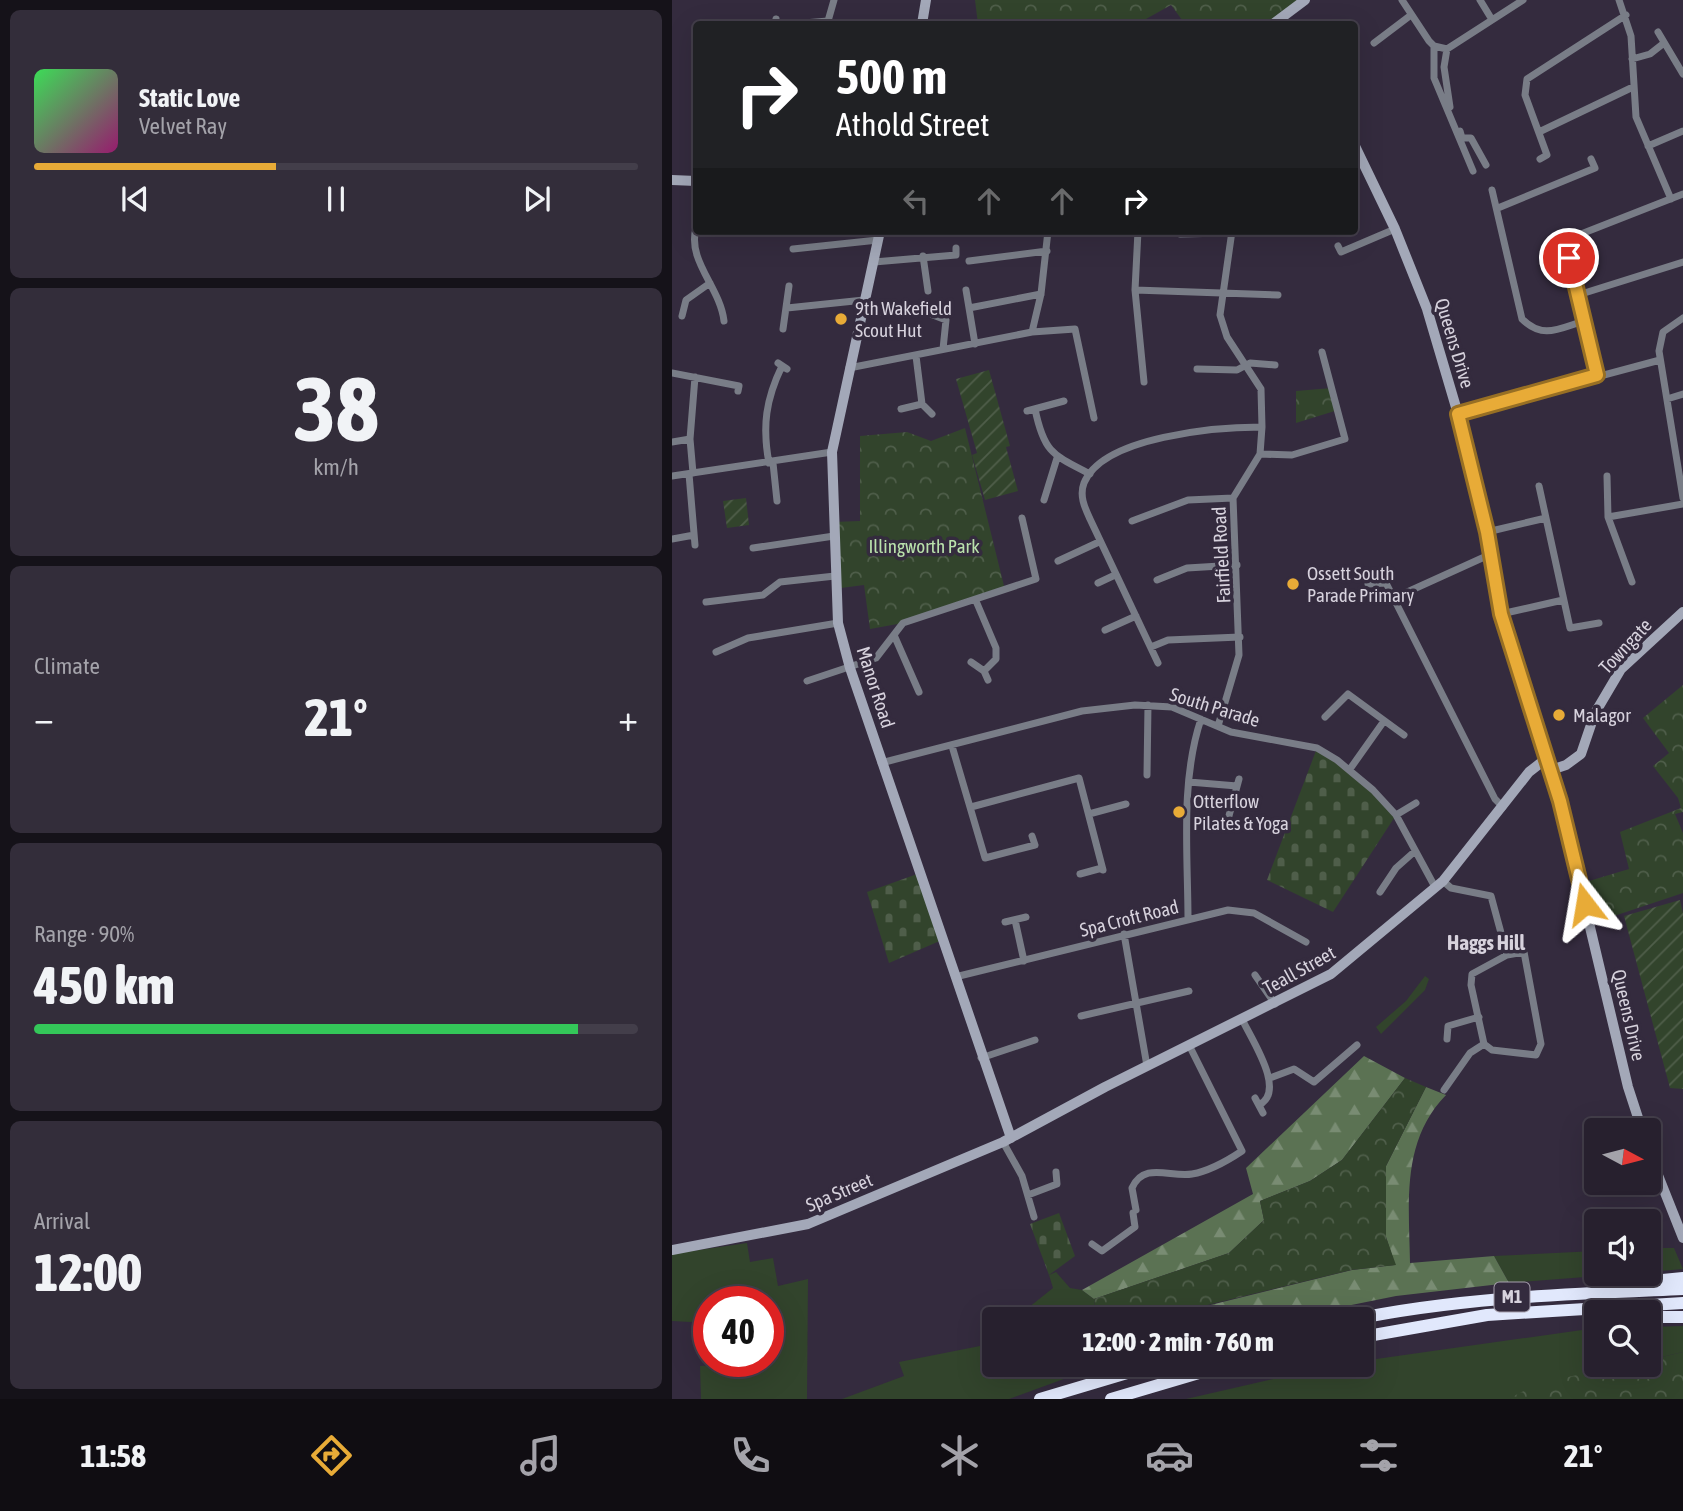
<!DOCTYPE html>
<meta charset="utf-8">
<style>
:root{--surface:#27202e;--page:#332d3a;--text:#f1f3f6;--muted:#a4a3aa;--line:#433e4a;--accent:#e8ab37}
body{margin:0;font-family:"Asap Condensed",sans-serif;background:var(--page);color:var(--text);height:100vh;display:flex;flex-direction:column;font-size:26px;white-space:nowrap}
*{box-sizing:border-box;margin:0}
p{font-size:23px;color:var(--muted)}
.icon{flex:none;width:38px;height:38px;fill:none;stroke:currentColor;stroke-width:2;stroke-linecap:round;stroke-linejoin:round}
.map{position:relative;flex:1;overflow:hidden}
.side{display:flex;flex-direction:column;gap:10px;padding:10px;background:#151219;width:672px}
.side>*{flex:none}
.hud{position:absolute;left:21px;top:21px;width:665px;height:214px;border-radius:7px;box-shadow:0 7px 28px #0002,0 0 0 2px var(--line);background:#202124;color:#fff;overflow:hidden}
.needle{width:46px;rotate:97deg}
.buttons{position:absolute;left:912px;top:1118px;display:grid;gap:14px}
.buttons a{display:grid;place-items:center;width:77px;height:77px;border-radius:7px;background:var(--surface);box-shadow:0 7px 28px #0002,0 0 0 2px var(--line);font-size:35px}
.speed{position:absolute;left:21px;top:1286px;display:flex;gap:14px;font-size:35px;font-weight:700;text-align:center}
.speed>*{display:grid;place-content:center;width:91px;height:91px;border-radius:50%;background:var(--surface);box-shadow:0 7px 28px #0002,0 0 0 2px var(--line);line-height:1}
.speed .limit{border:10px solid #d22;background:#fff;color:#111}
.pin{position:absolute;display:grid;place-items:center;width:60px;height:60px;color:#fff;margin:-30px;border:4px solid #fff;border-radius:50%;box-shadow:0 2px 7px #0007}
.me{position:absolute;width:77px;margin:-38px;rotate:346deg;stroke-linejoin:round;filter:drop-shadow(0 0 5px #0008)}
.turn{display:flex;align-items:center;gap:24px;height:147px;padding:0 28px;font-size:32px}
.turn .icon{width:91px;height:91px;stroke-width:2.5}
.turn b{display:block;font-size:49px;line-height:60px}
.lanes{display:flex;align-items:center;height:66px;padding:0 28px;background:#0003;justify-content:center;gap:35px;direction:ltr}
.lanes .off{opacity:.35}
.big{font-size:52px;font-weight:800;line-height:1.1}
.side .tile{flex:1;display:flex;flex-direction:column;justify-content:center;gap:10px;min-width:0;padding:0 24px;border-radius:10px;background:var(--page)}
.side .dial{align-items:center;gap:0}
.dial b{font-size:91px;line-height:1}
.song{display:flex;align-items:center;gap:21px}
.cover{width:84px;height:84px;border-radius:10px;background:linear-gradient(135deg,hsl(130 70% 55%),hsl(320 70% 35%))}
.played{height:7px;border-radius:4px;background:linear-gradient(90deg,var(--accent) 40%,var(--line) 40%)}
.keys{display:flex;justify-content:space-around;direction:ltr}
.heat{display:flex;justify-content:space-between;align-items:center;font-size:38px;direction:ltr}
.charge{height:10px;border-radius:5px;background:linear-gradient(90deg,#34c759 90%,var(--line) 0)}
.trip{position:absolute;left:310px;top:1307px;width:392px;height:70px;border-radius:7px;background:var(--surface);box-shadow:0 7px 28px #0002,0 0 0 2px var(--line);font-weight:800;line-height:70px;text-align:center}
.dock{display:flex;height:112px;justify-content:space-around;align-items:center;background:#100d12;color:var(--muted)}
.dock .icon{width:49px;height:49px}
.dock .selected{color:var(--accent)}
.dock b{font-size:32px;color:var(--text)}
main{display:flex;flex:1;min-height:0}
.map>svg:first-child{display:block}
</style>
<main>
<section class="side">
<div class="tile">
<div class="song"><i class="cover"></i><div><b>Static Love</b><p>Velvet Ray</p></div></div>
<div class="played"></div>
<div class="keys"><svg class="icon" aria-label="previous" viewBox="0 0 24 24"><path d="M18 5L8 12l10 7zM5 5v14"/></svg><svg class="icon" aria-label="pause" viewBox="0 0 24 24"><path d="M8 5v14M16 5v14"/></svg><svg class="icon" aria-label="next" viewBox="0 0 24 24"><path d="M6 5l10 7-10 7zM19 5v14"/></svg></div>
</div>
<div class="tile dial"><b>38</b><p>km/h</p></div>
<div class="tile"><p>Climate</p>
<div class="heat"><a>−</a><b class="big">21°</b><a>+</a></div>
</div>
<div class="tile"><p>Range · 90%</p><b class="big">450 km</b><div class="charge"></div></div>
<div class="tile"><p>Arrival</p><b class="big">12:00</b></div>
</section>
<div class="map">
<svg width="1011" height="1399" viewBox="0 0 1011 1399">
<defs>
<pattern id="forest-firs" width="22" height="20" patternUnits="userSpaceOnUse" patternTransform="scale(1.75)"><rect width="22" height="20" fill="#5b7253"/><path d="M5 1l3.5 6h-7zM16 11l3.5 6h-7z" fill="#798c73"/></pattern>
<pattern id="cemetery-stones" width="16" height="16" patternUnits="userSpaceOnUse" patternTransform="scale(1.75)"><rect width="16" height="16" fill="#32442c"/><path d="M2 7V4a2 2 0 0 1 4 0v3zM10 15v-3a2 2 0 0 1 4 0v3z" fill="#4f5e4a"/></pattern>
<pattern id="park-crowns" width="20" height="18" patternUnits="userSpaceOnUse" patternTransform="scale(1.75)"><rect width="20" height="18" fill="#32442c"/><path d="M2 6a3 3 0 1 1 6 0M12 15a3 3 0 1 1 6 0" fill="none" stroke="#4f5e4a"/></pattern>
<pattern id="garden-furrows" width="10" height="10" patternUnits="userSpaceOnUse" patternTransform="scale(1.75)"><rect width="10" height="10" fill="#32442c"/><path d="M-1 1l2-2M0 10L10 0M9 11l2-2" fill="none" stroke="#4f5e4a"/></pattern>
</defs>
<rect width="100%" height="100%" fill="#342b3e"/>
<path fill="#32442c" d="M753,976L757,979L753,990L709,1034L704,1027L734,1001Z
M75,1243L78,1262L101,1258L106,1286L136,1279L135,1399H29L28,1366L96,1362V1302H37V1323L0,1321V1254Z
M977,1248H1002L1011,1269L977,1272Z
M924,1251V1274H952L837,1283L822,1256Z
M384,1272L398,1288L410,1290L422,1299L424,1319L341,1320L381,1288L377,1275Z
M1011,1326V1352L977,1360V1327Z
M924,1328V1365H955L865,1387L838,1399H514L658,1366L690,1365V1361Z
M322,1335V1365H430L337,1399H170L232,1376L227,1362L308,1346Z"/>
<path fill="url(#forest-firs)" d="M692,1056L733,1078L670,1160L638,1181L588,1201L592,1220L557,1253L422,1299L410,1290L581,1194L574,1168Z
M754,1087L774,1095C729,1141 737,1203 738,1263L822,1256L837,1283L724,1296L610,1319L478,1320L680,1270L723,1265L714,1237V1166Z"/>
<path fill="url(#cemetery-stones)" d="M645,748L665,760L724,815L661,912L595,880Z
M248,873L270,940L217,963L195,892Z
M387,1213L403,1256L377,1275L358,1224Z"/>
<path fill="url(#park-crowns)" d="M303,0H633L601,24H513L499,5L465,24H306Z
M660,388L666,410L624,423V391Z
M293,428L333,590L231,623L198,629L192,585L169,588L161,522L188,521V436L235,432L259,441Z
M1011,685V812L1003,814L1011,833V893L927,921L917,881L957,869L948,832L1009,808L1006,798L981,766L997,753L971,718Z
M733,1078L754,1087L714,1166V1237L724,1265L679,1270L478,1319H424L422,1299L557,1253L592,1220L588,1201L638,1181L670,1160Z
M1011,1352V1399H838C859,1381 948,1365 976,1365L977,1360Z"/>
<path fill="url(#garden-furrows)" d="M317,370L338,446L334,447L346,491L313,500L300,455L305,453L284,379Z
M74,498L77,525L55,528L51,501Z
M1008,900L1011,913V1089L998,1088L952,916Z"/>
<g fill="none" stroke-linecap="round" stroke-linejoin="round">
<path stroke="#797d87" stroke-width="7" d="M730,0L757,41L762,46L775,49L851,0
M808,0L819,18
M947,0L959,36L964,117L999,199
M103,24L104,19
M120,24L156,21L162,0
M986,32L1011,74
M702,43L739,15
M762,46V78L801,171
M775,49L772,67L778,107
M960,59L978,54L992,43
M788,131L790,138H799L814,165
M867,132L961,87
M976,146L1011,131
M868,159L875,155L853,95L855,79L954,15
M820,190L850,319C871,340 888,328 912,321
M826,208L923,168L919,159
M24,228C15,261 48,287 52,321
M72,231L73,232
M466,231L463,290L472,382
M508,234L601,232
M666,246L669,252L723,229
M121,249L206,240
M251,256L256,291
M297,261L375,251
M202,262L284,255V248
M294,290L297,308
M463,290L606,295
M906,295L1011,262
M115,308L192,300
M253,312L274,320L271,349
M189,313L226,311
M10,316L14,300L38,283
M1011,318L991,332L987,351L1011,498
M111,329L117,286
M360,332L403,329L422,418
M303,344L297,308L369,294
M244,356L250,404L260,414
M106,363L115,369
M177,368L360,332L369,294L376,231
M525,369L565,370L578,363L603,365
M0,373L67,386L66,391
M925,375L897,258L899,243L909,234L1011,194
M995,399L1011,394
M229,409L250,404
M363,409C372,453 381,455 418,474
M355,411L392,401
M786,414L988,360
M0,442L18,439
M588,454L620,455L673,439L650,352
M97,463C90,426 94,399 110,366
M101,463L105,501
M21,473L18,439L23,377
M17,474L23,545
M0,476L160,452
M935,476L936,517L960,582
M867,486L898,628L927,623
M372,500L385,458
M936,517L1011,504
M460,521L516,500L561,498
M815,532L874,518
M0,539L22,535
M81,548L162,536
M386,561L427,542
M485,580L515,568L565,565
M426,583L443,575
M696,584L714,583L823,799L831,807
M722,598L819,554
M304,601L324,648V659L312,671
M34,602L91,595L108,582L163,576
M829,614L891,600
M433,630L464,616
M222,635L247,692
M479,647L496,640L568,637
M44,652L76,638L166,623
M299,662L312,671L316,680
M486,663L418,519C413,508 407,496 412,483C431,436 546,427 590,427
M135,681L204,658L231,623L364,579L350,518
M653,717L676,694L732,735
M546,726L567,655L561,498L588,454L590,427L589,389L555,337L548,315L560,231
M280,746L313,858L363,845L360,836
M209,763L410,711L463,705L500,707L559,732L645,748L665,760L701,790L724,815L763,887
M678,769L712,721
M475,775L476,705
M517,782L565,786
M299,807L407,778L431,870
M417,814L454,804
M724,815L744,803
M555,823L567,779
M408,874L430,868
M771,881L779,888L819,896L835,955
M708,892L724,868L742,852
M343,920L352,961
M516,920C516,854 508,782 529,719
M333,922L354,917
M452,934L475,1066
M852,952L869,1044L864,1055L820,1050L812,1044L799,985L800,974L835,955Z
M583,975L603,1004
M283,977L556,910L582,913L634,942
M409,1016L517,991
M570,1019C579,1039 615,1091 587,1105
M775,1039L776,1026L807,1017
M309,1058L363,1040
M598,1078L622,1069L642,1082L685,1045
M772,1090L798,1053L812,1044
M583,1098L591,1113
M331,1142L350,1176L362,1217
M356,1195L385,1184L384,1172
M464,1210L460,1188C472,1161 499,1178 520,1174C538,1171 555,1161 570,1151L517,1045
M420,1244L430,1251L463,1227L461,1213"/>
<path stroke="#a3a8b8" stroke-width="10" d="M250,24L254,0
M601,24L633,0
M682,144L723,229L755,309L786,414L815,532L829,614L888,801L956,1087L970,1130
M0,180L24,181
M208,231L160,452L166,623L178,668L339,1138
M879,770L894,765L909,754L923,713L949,669L1011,612
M976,1150L1011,1238
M0,1250L136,1224L331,1142L433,1087L659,974L771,881L857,772L875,758"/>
<path stroke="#e1e8fc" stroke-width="12" d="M960,1283L1011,1278
M976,1317H1011
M678,1320C789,1297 899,1294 1011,1289
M690,1337L815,1315L1011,1303
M368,1399L482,1365
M439,1399L554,1365"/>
</g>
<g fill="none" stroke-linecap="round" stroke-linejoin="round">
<g stroke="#976f24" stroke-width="18">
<path id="route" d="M897,258L925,375L786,414L815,532L829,614L888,801L913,904"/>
</g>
<use href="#route" stroke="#e8ab37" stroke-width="12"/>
</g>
<g fill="#e8ab37" stroke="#342b3e" stroke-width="2.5">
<circle cx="169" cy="319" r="7"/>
<circle cx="621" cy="584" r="7"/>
<circle cx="887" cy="715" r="7"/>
<circle cx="507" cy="812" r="7"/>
</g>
<g text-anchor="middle" stroke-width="7" stroke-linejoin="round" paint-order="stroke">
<rect fill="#342b3e" stroke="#a6a0ad" stroke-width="2" x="822.5" y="1282.5" width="35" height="29" rx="5"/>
<g font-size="18" font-weight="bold" fill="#d7d2dd">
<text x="840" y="1303">M1</text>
</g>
<g font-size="19" fill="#d7d2dd" stroke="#342b3e" text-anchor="start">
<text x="183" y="315">9th Wakefield<tspan x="183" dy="22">Scout Hut</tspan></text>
<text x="635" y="580">Ossett South<tspan x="635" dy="22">Parade Primary</tspan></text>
<text x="901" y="722">Malagor</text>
<text x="521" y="808">Otterflow<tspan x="521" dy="22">Pilates &amp; Yoga</tspan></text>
</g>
<g font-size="19" fill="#d7d2dd" stroke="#342b3e">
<text transform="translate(783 343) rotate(73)" y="7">Queens Drive</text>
<text transform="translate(549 555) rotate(-93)" y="7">Fairfield Road</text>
<text transform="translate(953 646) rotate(-47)" y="7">Towngate</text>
<text transform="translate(204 687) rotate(72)" y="7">Manor Road</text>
<text transform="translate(543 707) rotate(17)" y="7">South Parade</text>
<text transform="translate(457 918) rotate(-14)" y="7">Spa Croft Road</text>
<text transform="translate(627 970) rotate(-29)" y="7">Teall Street</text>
<text transform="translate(957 1015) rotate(77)" y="7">Queens Drive</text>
<text transform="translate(167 1192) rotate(-23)" y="7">Spa Street</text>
</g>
<g font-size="19" fill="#bae2ac" stroke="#342b3e">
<text x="252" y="553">Illingworth Park</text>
</g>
<g font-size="21" font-weight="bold" fill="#d7d2dd" stroke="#342b3e">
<text x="814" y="950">Haggs Hill</text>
</g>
</g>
</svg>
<div class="buttons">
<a><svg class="needle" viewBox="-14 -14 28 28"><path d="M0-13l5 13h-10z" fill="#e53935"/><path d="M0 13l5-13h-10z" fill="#a4a3aa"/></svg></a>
<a><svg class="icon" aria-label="sound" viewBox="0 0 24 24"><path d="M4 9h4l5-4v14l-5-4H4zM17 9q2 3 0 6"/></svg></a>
<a><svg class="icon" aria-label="search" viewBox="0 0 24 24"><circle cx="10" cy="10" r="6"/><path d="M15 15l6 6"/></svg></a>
</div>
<div class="speed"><div class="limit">40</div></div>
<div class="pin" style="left:897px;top:258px;background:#d93025"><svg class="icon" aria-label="arrive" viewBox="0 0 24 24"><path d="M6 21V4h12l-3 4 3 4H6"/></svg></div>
<svg class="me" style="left:913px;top:904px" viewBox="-20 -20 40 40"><path d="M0-17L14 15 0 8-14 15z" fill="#e8ab37" stroke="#fff" stroke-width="4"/></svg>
<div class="trip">12:00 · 2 min · 760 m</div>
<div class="hud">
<div class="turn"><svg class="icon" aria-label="right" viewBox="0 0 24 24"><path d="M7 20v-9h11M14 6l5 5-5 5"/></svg><div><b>500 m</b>Athold Street</div></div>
<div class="lanes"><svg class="icon off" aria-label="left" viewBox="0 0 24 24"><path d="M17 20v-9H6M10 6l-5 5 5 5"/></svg><svg class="icon off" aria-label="ahead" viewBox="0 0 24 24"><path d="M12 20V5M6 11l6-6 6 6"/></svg><svg class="icon off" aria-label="ahead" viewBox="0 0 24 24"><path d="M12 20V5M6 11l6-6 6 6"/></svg><svg class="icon" aria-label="right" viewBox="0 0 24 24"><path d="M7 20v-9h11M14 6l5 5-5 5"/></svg></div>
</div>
</div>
</main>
<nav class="dock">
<b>11:58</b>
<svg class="icon selected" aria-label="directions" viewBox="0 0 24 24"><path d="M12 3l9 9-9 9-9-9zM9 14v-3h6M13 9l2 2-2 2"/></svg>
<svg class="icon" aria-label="music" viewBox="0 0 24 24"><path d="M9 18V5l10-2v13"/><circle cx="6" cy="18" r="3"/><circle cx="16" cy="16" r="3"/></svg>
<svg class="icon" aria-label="phone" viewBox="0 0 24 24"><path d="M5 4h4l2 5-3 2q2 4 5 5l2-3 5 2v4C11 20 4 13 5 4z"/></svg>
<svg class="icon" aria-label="climate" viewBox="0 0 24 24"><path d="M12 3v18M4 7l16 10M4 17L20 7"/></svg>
<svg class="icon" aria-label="car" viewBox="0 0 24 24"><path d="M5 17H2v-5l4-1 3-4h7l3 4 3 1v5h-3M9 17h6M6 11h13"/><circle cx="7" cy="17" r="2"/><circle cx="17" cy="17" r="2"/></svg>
<svg class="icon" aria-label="filters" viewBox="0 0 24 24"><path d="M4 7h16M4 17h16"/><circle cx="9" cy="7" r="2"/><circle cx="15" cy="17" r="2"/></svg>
<b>21°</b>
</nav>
